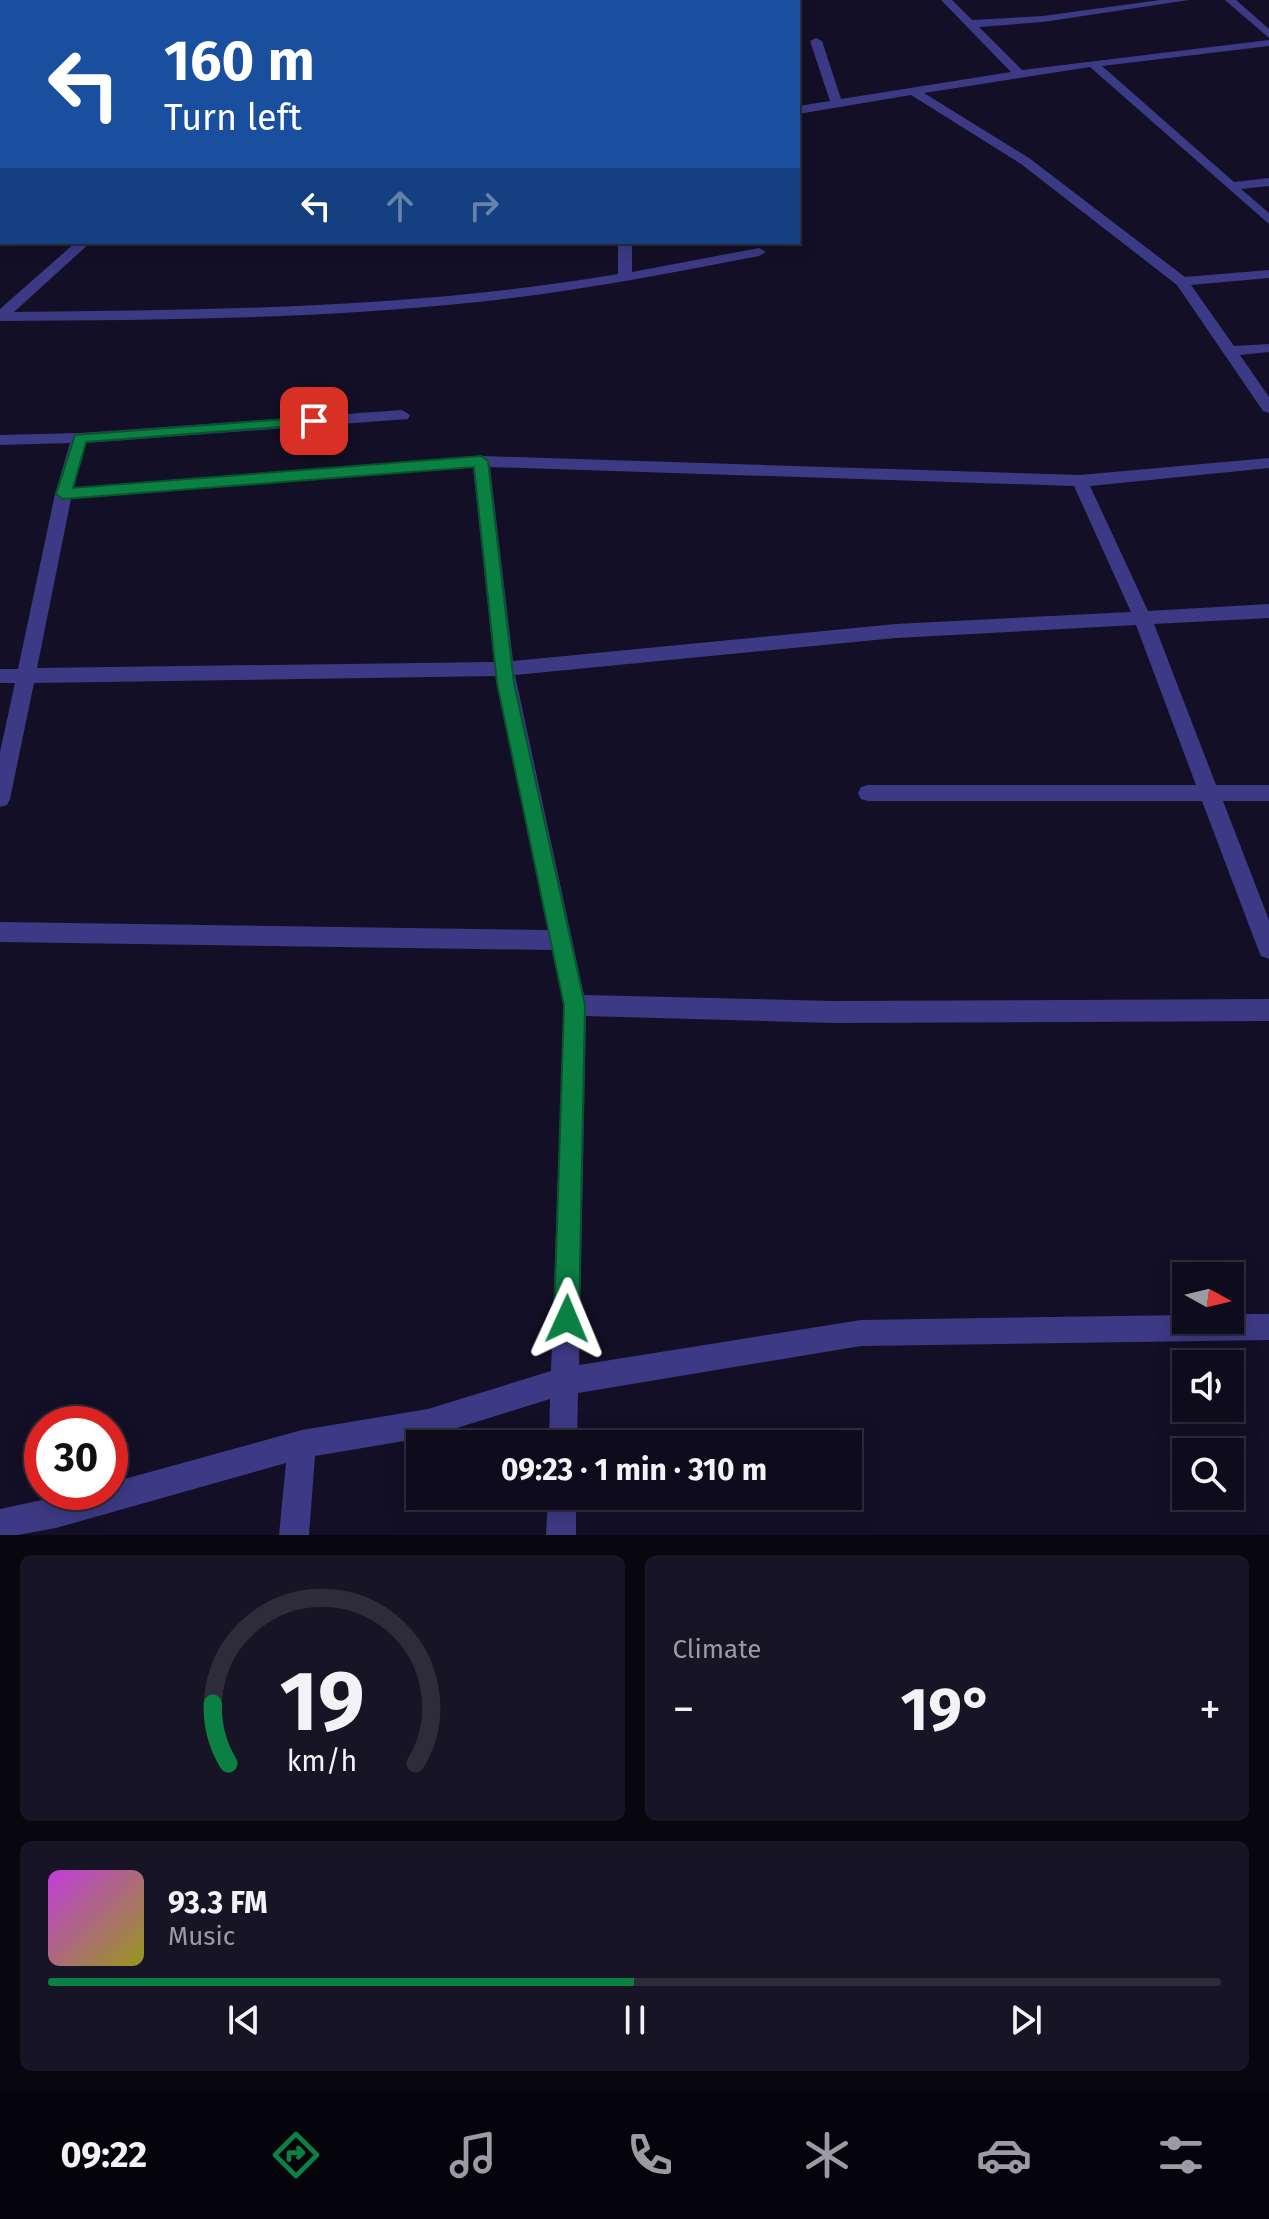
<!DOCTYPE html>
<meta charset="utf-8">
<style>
:root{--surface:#0e0b1c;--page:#171425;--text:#f1f3f6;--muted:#9b9ba3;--line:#2e2b3b;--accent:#0b8043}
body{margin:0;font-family:"Fira Sans",sans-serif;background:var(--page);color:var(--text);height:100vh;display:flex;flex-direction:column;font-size:30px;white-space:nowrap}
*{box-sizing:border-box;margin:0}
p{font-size:26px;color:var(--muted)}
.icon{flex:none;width:44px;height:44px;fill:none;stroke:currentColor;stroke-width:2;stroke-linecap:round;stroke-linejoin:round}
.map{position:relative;height:1535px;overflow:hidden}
.side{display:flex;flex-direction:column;gap:20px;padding:20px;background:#08060f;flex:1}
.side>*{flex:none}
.top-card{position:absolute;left:0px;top:0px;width:800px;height:244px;box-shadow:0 4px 20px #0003,0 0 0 2px var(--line);background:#1a4fa0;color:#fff;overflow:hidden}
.needle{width:52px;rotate:98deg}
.controls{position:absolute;left:1172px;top:1262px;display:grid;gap:16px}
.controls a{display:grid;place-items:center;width:72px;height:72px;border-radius:0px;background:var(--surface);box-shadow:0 4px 20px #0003,0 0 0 2px var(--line);font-size:40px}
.speed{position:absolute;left:24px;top:1406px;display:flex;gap:16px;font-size:40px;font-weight:700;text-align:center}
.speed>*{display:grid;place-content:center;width:104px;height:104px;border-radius:50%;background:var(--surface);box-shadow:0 4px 20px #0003,0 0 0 2px var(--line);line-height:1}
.speed .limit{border:12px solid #d22;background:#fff;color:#111}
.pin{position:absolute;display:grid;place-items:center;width:68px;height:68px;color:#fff;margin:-34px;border-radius:16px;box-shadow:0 4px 12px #0006}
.me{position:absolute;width:88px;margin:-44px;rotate:1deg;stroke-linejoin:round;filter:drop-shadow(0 0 6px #0008)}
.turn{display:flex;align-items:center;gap:28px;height:168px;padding:0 32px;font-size:36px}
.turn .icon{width:104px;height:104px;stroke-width:2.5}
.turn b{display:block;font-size:56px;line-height:68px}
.lanes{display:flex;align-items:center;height:76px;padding:0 32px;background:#0003;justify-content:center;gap:40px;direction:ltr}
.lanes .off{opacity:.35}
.big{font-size:60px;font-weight:700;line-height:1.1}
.side .tile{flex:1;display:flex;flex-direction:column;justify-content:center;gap:12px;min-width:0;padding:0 28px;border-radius:12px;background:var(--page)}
.side .dial{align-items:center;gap:0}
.dial svg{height:208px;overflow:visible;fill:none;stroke:var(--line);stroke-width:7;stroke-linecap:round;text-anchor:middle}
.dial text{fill:var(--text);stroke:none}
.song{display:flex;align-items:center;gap:24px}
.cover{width:96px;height:96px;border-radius:12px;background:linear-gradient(135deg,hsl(290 70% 55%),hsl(60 70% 35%))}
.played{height:8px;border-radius:4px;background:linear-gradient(90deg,var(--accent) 50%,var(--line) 50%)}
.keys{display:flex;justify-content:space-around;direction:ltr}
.heat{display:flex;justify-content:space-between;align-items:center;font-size:44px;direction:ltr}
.side .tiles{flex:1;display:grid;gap:20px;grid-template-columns:1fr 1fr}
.tile:last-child{grid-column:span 2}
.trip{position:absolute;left:406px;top:1430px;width:456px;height:80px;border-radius:0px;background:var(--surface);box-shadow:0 4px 20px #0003,0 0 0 2px var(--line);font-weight:700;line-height:80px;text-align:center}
.tabs{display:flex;height:128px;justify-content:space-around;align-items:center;background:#06040b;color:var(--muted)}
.tabs .icon{width:56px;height:56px}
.tabs .selected{color:var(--accent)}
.tabs b{font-size:36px;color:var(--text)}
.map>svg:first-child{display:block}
</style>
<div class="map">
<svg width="1269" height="1535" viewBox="0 0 1269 1535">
<rect width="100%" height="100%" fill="#130f26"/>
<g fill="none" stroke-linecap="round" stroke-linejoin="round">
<path fill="#3d3a85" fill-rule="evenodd" d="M222,0H238L239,2H222Z
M941,0H952L972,20L1043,16L1160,0H1189L1043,22L979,27L1022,70L1269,40V46L1102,66L1234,182L1269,178V186L1241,189L1269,213V224L1090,67L924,93L1029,158L1185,277L1269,270V278L1191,285L1234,346L1269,344V352L1240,355L1269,397V413L1263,411L1177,285L1021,164L911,95L798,114V106L830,101L810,41L816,38L822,41L841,99L1011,72Z
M1225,0H1236L1269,29V38Z
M2,170V179L0,180V171Z
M76,242H91L14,312C216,310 418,308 618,274V242H632V272L759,248L766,252L759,256C666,274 573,292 478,302C319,319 159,320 0,321V309Z
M402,410L410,415L408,419L86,443L73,488L481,456L1080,475L1269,458V468L1090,486L1148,611L1269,604V618L1154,624L1216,785H1269V801H1223L1269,920V959L1261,956L1258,949L1202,801H868L861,799L858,793L861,787L868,785H1196L1136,625L896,638L515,675L584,995L833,1001L1269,999V1021L833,1023L586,1016L579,1365L861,1320L1186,1315V1320H1230V1314H1269V1340L861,1346L578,1393L577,1444H549L550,1399L428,1437L315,1456L309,1535H279L286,1463L56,1528L18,1535H0V1509L79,1492H110V1483L302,1430L428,1409L551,1371L564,1005L552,950L0,942V922L548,930L496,676L34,683L10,799L7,805L0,807V752L15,683H0V669H18L55,494L70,443L0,445V435L80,433ZM473,467L494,662L37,668L71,499ZM490,467L1074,486L1131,612L896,624L513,661Z
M548,1496H576V1535H546Z"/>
<path fill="#c25bff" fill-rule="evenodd" d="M2,92V100L0,101V93Z
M2,128V137L0,138V129Z"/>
</g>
<path fill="#0b8043" stroke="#07532c" stroke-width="2" d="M314,417L321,421L319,424L86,442L73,488L481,456L488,461L514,683L585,1005L579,1319L575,1327L567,1331L558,1327L554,1319L564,1005L497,683L474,467L63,499L56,494L75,435Z"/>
</svg>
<div class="controls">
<a><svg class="needle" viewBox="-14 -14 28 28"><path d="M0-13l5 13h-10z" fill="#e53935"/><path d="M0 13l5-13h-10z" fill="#9b9ba3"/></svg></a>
<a><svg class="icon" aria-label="sound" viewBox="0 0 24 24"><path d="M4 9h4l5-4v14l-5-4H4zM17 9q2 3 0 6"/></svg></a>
<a><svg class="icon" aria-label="search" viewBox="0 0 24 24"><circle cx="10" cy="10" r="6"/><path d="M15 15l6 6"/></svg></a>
</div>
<div class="speed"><div class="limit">30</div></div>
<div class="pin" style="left:314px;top:421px;background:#d93025"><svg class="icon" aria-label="arrive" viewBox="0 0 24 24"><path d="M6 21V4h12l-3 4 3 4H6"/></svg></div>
<svg class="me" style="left:567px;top:1319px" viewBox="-20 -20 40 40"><path d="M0-17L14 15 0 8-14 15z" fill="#0b8043" stroke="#fff" stroke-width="4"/></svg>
<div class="trip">09:23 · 1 min · 310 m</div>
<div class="top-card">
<div class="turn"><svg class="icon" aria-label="left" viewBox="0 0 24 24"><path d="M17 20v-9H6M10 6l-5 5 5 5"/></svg><div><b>160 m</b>Turn left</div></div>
<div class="lanes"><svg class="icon" aria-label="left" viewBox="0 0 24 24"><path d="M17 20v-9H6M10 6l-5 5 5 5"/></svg><svg class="icon off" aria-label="ahead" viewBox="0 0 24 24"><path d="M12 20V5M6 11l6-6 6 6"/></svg><svg class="icon off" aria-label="right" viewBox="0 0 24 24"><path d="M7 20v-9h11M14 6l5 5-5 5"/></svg></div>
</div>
</div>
<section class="side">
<div class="tiles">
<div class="tile dial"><svg viewBox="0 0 100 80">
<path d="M14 69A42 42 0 1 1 86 69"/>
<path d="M14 69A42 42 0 0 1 8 46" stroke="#0b8043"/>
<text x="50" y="56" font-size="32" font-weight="700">19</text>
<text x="50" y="72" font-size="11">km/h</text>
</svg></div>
<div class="tile"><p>Climate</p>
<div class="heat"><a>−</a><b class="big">19°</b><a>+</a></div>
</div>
<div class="tile">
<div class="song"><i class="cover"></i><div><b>93.3 FM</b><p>Music</p></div></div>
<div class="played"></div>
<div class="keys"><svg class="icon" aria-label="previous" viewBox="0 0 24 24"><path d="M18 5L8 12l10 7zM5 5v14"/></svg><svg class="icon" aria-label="pause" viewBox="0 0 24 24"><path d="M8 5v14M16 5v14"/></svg><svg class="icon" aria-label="next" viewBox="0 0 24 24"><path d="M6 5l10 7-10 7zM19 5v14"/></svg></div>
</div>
</div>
</section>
<nav class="tabs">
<b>09:22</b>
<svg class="icon selected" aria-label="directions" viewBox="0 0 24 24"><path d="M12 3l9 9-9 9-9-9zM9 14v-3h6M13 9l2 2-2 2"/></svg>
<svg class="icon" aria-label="music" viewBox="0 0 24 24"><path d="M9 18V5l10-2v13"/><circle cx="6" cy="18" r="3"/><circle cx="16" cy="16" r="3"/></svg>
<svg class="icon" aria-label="phone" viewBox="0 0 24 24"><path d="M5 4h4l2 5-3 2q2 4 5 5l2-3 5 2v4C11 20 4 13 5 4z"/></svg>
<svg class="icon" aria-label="climate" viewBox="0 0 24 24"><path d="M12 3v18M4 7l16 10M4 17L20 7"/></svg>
<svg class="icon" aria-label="car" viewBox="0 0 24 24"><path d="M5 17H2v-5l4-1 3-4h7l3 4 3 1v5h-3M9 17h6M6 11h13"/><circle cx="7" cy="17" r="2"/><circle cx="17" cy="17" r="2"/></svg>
<svg class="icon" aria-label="filters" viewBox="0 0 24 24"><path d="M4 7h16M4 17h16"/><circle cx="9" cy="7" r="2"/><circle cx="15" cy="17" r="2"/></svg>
</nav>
